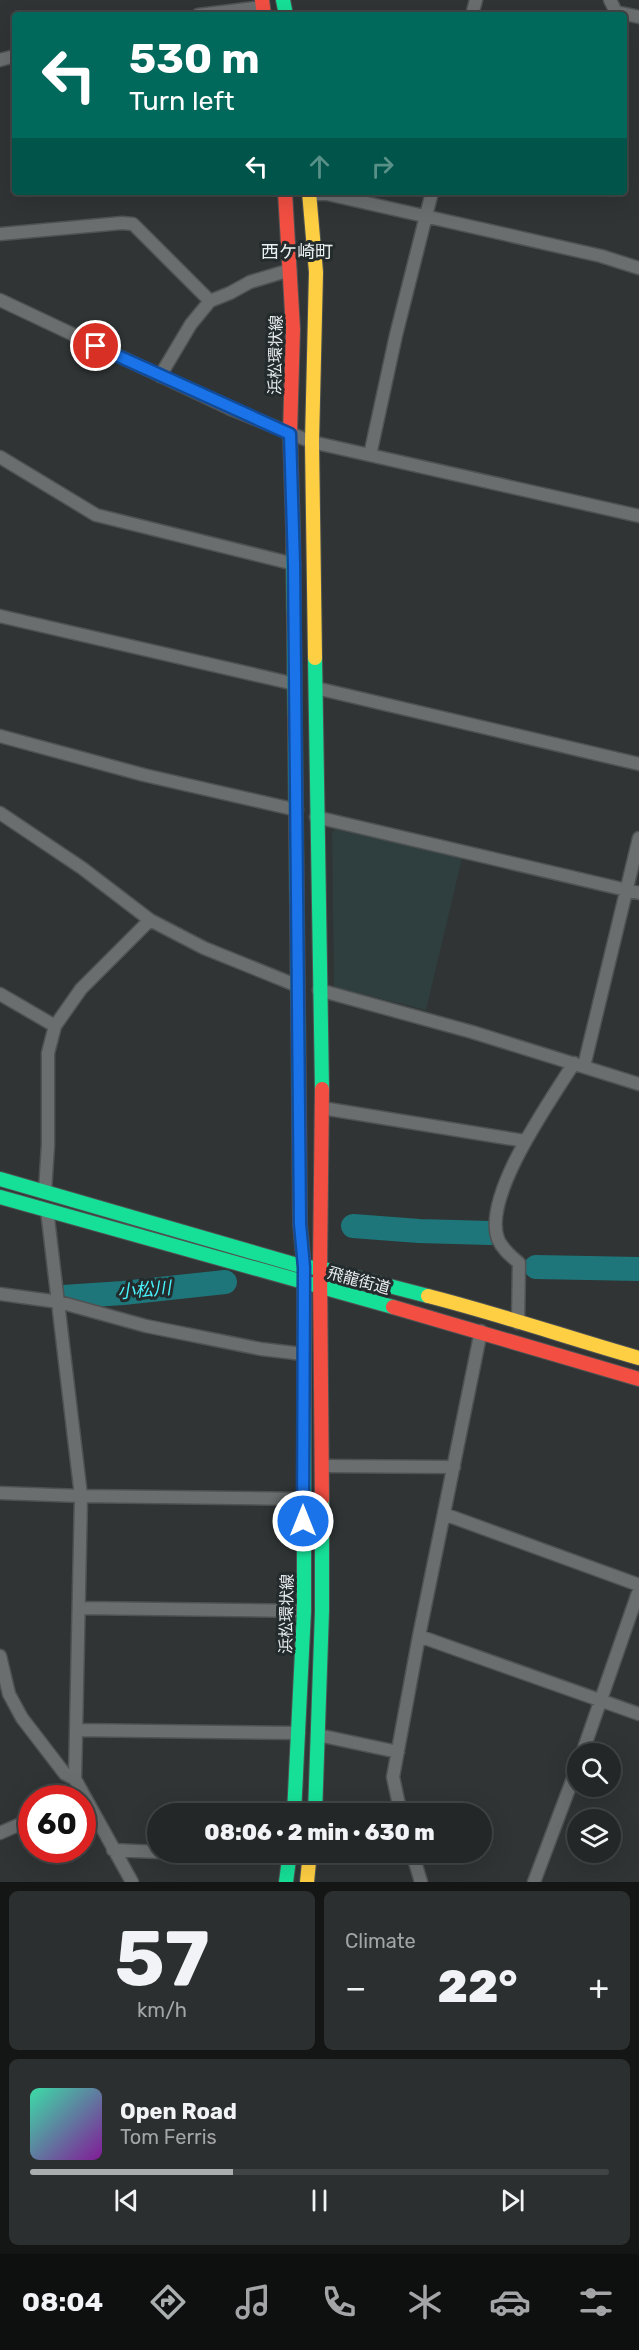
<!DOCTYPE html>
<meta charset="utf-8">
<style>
:root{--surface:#242727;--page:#2c2f2f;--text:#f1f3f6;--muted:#a3a5a7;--line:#414444;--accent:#a9aeae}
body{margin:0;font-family:Rubik,"Noto Sans JP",sans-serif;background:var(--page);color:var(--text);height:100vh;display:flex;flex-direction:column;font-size:22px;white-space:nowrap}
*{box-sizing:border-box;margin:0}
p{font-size:20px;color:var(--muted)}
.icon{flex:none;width:33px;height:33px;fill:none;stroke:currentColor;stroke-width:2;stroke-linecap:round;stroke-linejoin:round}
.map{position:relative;height:1882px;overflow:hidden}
.panel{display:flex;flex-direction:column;gap:9px;padding:9px;background:#141515;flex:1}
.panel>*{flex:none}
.hud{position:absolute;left:12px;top:12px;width:615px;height:183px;border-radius:6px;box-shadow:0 6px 24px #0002,0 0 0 2px var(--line);background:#00695c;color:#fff;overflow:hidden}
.buttons{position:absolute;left:567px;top:1743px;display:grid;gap:12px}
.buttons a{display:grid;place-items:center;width:54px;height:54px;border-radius:50%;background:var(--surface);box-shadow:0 6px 24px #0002,0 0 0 2px var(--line);font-size:30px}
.speed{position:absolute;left:18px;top:1785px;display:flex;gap:12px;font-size:30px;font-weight:700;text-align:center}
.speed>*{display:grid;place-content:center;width:78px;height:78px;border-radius:50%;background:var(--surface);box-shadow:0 6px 24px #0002,0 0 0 2px var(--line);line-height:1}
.speed .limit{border:9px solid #d22;background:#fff;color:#111}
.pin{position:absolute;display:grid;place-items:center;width:51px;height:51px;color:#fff;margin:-26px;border:3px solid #fff;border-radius:50%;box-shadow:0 2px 6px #0007}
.me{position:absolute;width:66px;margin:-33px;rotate:0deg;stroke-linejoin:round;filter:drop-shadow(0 0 4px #0008)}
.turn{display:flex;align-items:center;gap:21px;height:126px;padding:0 18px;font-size:27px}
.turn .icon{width:78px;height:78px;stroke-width:2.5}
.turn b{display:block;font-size:42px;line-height:51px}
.lanes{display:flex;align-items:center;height:57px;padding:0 18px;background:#0003;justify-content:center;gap:30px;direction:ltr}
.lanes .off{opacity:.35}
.big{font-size:45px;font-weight:800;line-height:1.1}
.panel .card{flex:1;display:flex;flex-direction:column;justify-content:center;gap:9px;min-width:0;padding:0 21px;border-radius:9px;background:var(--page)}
.panel .dial{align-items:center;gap:0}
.dial b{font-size:78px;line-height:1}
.song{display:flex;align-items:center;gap:18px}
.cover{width:72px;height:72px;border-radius:9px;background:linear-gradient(135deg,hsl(160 70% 55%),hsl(290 70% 35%))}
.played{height:6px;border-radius:3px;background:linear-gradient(90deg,var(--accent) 35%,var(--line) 35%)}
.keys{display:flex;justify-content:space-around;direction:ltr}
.heat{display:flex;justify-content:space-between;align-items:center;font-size:33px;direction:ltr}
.panel .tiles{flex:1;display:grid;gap:9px;grid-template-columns:1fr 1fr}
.card:last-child{grid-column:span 2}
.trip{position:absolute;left:147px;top:1803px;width:345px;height:60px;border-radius:30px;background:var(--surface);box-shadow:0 6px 24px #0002,0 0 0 2px var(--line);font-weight:800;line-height:60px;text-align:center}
.dock{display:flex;height:96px;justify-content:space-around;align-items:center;background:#0e1010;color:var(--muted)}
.dock .icon{width:42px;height:42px}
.dock .selected{color:var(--accent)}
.dock b{font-size:27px;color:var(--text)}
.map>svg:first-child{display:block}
</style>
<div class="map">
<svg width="639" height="1882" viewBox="0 0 639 1882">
<rect width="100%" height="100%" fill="#303434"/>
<path fill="#2f3e3e" d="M335,829L462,858L426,1010L334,987L332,833Z"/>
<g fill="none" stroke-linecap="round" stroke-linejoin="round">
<path stroke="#1e767b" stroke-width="24" d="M353,1226L419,1231L490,1233
M536,1267L639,1269
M63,1297L123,1293L225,1282"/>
<g stroke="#4f5252" stroke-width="15">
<path id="street" d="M610,0L616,12L639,17
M198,15L263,7
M472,15L476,0
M0,60L15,56
M310,194H327L601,256L639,268
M0,234L122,223L133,224L210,301
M0,300L231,409L312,442L639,516
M160,376L191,324L210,301L230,293L250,282L290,270
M370,455L396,335L432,192
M0,457L96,515L294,564
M0,616L295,684
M316,688L639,764
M0,736L144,775L297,810
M0,813L82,868L150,920L204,948L298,986
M316,817L639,893
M319,990L472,1032L639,1084
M0,994L55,1026
M584,1066L639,838
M322,1108L525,1141
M45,1191L48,1145V1053L55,1026L81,989L150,920
M47,1210L81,1496L75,1779
M0,1294L59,1302L146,1326L261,1349L303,1354
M518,1323L519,1263C511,1256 502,1249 498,1239C482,1196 551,1100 574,1063
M323,1466L454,1467
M0,1493L81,1496L303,1499
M444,1514L639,1585
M79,1608L304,1611
M419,1636L639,1714
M0,1656L9,1694L22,1718L65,1774L75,1779L132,1882
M77,1730L299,1733
M318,1735L398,1752
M582,1754L639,1590
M401,1814L393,1777L419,1636L481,1331
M0,1833L32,1819
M113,1850L158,1852
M173,1852L289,1857
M412,1852L421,1882
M534,1882L578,1765"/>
</g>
<g stroke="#4f5252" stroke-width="16">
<path id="fast" d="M283,0L286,15
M293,529L299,1101
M315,658L322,1089
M0,1179L304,1267L320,1268L428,1296
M0,1197L393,1307
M294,1814L304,1611V1405
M315,1814L322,1611V1500
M286,1882L290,1852"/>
</g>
<g stroke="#4f5252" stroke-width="16">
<path id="slow" d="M309,192L316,272L312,442L315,658
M428,1296C499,1314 569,1338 639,1358
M307,1882L310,1852"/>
</g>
<g stroke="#4f5252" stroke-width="16">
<path id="jam" d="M262,0L264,15
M285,192L293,329L290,434L293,529
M322,1089L320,1268L322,1500
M299,1101L300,1224L304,1267V1405
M393,1307L639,1379"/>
</g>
<use href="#street" stroke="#6b6e6f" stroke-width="12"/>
<use href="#fast" stroke="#16e098" stroke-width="14"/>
<use href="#slow" stroke="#ffcf43" stroke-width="14"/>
<use href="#jam" stroke="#f24e42" stroke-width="14"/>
</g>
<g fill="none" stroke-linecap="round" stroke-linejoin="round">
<g stroke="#114b97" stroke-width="15">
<path id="route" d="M96,346L290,434L294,564L300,1224L304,1267L303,1521"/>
</g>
<use href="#route" stroke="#1a73e8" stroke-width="10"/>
</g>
<g text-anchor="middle" stroke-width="6" stroke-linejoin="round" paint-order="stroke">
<g font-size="16" fill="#eaeff0" stroke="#242b2c">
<text transform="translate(275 355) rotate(-89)" y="6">浜松環状線</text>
<text transform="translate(359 1280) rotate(15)" y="6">飛龍街道</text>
<text transform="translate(286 1614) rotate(-89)" y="6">浜松環状線</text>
</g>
<g font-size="18" fill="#eaeff0" stroke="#242b2c">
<text x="297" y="258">西ケ崎町</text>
</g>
<g font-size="18" font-style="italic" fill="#49f5fe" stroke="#242b2c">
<text transform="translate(144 1290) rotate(-5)" y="6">小松川</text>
</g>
</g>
</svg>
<div class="buttons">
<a><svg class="icon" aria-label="search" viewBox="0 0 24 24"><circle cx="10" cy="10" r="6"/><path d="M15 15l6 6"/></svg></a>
<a><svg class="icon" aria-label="layers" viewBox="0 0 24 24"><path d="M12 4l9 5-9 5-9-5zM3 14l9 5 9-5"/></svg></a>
</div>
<div class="speed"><div class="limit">60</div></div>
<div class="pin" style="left:96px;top:346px;background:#d93025"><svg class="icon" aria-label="arrive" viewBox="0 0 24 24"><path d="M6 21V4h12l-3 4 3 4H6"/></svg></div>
<svg class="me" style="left:303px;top:1521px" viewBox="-20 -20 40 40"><circle r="17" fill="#1a73e8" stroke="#fff" stroke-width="3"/><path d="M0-11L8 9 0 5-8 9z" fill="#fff"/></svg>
<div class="trip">08:06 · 2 min · 630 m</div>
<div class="hud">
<div class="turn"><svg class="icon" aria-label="left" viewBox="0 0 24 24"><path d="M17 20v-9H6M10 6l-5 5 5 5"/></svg><div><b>530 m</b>Turn left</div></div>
<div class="lanes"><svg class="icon" aria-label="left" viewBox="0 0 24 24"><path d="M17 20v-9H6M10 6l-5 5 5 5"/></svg><svg class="icon off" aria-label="ahead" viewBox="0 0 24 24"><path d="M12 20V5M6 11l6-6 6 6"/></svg><svg class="icon off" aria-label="right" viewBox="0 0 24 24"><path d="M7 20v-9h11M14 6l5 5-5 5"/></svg></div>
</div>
</div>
<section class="panel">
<div class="tiles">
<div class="card dial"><b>57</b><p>km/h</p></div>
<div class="card"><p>Climate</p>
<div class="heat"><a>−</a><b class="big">22°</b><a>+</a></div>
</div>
<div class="card">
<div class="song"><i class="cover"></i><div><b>Open Road</b><p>Tom Ferris</p></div></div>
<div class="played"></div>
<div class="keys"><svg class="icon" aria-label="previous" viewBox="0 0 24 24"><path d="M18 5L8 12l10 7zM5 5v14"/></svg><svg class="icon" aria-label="pause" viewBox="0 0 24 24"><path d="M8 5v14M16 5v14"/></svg><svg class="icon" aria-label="next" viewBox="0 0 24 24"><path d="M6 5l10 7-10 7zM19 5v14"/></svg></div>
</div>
</div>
</section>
<nav class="dock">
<b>08:04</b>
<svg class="icon selected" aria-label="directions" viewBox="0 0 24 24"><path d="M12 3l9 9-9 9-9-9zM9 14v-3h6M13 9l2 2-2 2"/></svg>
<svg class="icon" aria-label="music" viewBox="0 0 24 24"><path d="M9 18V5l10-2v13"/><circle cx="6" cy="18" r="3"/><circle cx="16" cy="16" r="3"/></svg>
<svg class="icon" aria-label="phone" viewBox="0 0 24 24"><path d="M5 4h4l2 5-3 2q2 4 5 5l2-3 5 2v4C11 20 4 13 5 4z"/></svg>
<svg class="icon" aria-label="climate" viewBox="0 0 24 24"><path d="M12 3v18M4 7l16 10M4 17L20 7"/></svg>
<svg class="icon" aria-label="car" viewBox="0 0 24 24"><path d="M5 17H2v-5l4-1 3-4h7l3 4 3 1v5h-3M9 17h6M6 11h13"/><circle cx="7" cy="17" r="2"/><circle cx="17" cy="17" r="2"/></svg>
<svg class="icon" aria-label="filters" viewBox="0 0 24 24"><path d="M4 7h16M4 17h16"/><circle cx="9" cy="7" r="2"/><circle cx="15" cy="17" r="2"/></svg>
</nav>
